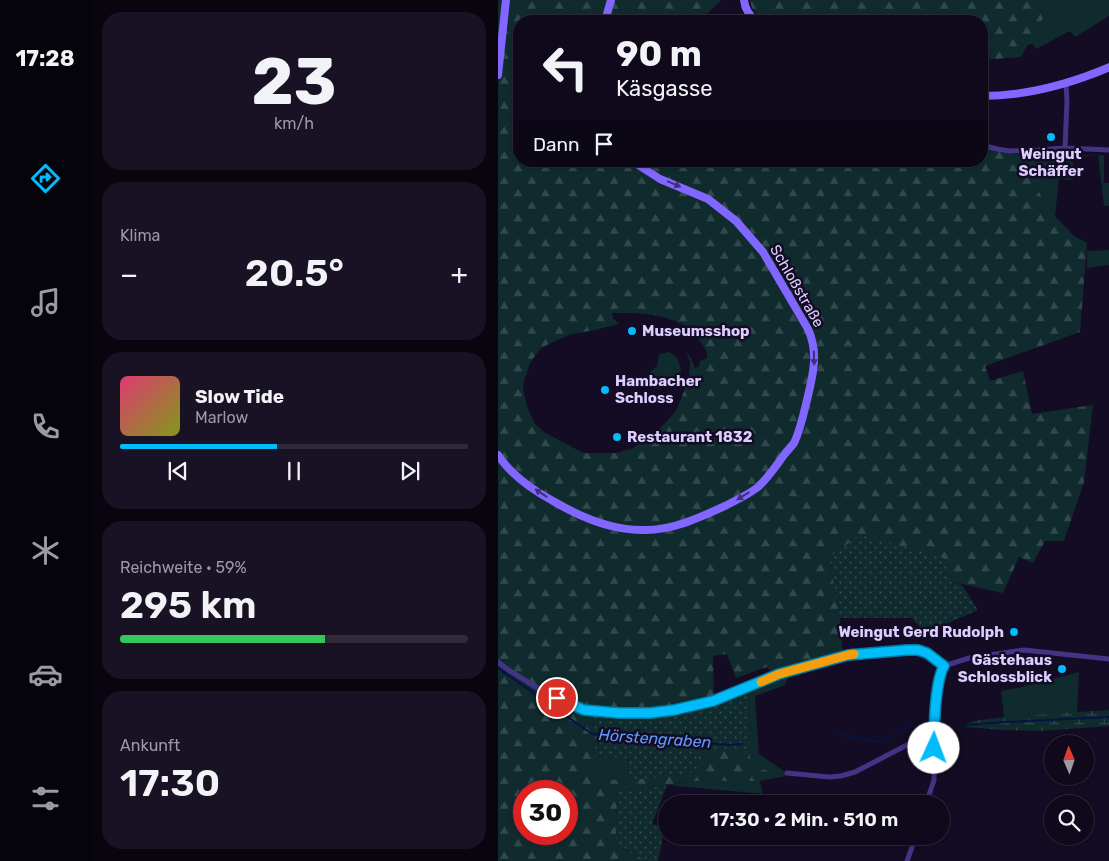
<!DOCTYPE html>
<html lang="de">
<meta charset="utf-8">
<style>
:root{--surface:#0f091b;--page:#181224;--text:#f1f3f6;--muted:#9b9aa3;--line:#2f2a3a;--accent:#00bcfa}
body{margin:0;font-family:Rubik,sans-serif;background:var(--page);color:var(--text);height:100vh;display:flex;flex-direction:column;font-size:19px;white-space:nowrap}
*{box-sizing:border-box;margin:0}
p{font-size:16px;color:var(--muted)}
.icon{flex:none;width:28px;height:28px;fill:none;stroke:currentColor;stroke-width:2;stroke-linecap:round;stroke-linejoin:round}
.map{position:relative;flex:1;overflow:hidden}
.panel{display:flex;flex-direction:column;gap:12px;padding:12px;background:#08050f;width:408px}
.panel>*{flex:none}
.banner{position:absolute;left:15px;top:15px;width:475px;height:152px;border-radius:20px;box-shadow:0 1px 4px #0004,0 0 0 1px var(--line);background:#0f091b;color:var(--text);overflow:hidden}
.needle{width:32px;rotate:358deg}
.tools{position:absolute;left:546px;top:735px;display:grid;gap:10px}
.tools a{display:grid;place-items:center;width:50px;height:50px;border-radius:50%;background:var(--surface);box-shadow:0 1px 4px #0004,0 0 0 1px var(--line);font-size:25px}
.speed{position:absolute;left:15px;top:780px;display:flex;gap:10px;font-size:25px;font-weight:700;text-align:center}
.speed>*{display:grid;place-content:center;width:65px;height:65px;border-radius:50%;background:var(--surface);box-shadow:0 1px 4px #0004,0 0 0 1px var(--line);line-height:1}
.speed .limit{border:8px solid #d22;background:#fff;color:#111}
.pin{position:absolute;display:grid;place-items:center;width:42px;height:42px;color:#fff;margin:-21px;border:2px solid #fff;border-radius:50%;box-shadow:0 1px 5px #0007}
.me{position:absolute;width:55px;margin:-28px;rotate:2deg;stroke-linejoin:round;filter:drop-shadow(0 0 4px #0008)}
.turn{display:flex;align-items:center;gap:18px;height:105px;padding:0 20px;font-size:22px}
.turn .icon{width:65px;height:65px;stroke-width:2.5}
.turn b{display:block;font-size:35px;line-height:42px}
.then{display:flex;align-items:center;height:48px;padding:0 20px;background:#0003;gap:10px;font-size:19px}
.big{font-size:38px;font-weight:600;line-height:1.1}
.panel .tile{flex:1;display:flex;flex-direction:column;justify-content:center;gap:8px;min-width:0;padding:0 18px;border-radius:20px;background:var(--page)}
.panel .dial{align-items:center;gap:0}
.dial b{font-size:65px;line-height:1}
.song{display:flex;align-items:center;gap:15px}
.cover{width:60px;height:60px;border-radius:8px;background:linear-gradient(135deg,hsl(340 70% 55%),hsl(70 70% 35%))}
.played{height:5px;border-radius:2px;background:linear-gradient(90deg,var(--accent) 45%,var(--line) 45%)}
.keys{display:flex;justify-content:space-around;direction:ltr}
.heat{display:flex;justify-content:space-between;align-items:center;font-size:28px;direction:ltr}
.charge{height:8px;border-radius:4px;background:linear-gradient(90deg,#34c759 59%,var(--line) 0)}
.trip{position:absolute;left:160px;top:795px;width:292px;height:50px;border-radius:25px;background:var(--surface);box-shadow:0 1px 4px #0004,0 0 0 1px var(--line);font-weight:600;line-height:50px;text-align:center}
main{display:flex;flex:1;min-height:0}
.dock{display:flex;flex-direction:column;width:90px;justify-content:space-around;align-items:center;background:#06040b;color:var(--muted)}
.dock .icon{width:35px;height:35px}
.dock .current{color:var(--accent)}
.dock b{font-size:22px;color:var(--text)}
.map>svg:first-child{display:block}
</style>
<main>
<nav class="dock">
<b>17:28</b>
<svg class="icon current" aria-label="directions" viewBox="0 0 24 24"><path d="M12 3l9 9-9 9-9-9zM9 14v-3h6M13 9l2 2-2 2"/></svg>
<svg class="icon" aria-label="music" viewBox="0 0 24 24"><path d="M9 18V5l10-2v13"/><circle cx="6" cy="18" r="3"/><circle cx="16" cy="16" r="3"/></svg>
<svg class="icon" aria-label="phone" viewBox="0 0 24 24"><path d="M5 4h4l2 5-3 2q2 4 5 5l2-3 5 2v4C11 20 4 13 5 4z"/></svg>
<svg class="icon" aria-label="climate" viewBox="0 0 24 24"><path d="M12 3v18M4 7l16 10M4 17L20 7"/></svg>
<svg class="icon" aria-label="car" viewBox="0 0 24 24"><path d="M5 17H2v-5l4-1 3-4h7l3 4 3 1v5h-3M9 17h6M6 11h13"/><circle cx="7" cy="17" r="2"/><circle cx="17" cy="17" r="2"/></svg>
<svg class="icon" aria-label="filters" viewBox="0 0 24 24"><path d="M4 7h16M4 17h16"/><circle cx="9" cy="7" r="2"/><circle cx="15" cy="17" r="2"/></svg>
</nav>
<section class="panel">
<div class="tile dial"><b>23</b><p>km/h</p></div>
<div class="tile"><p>Klima</p>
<div class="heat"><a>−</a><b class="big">20.5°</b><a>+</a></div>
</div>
<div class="tile">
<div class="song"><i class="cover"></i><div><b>Slow Tide</b><p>Marlow</p></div></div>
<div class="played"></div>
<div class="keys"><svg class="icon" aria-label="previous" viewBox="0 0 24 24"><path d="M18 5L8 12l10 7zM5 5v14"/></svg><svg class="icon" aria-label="pause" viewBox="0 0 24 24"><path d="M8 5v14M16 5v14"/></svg><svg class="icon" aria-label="next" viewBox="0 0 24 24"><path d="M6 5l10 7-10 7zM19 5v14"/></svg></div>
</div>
<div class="tile"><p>Reichweite · 59%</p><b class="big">295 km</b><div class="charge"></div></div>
<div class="tile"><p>Ankunft</p><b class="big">17:30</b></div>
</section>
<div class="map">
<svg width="612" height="861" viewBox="0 0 612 861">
<defs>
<pattern id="forest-firs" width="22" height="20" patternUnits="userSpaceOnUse" patternTransform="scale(1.25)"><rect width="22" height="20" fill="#0f2b2e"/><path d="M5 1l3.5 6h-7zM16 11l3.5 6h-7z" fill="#31494d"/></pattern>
<pattern id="wetland-marsh" width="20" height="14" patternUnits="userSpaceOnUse" patternTransform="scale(1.25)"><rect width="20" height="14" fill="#0f2b2e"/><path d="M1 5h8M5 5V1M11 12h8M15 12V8" fill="none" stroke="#31494d"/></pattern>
<pattern id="garden-dots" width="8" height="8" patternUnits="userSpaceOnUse" patternTransform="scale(1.25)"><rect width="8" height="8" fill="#0f2b2e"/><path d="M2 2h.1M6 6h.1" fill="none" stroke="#31494d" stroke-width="1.8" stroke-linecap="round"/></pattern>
</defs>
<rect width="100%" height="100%" fill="#140c24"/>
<path fill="#0f2b2e" d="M414,0H611V16L577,37L572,31L538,49L534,44L513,48L484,21H387Z
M515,154L606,155V183H611V206H606L600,155L575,157V180L561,179L557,216Z
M611,250V265L589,268V251Z
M171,352C180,357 183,364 183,374L181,377L159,389L156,385L149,386L144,379L159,366L161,354Z
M292,672L287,685L257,696L261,754L289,773L288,776L252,766L251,689Z
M581,672L579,713L506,717L503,691L524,687Z
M97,757L129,758L131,780L115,781L92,780Z
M198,781H262L265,794L169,785Z"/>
<path fill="url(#forest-firs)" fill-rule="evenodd" d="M0,0H223L207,16L205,21H21V161H484V146L515,154L557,216L576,236L589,243L582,332L487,366L492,381L525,371L534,414L595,405L586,482L566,541H547L535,563L521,557L505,593L450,581L331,557L342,618L345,653L277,675L269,667L238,678L229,654L215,656L216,698L161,709L95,714L97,757L92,780C128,781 163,777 198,772L202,751H252V766L288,776L262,781H198L119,791L118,845L149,861H0ZM114,313H117C140,313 168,313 188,327C193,331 198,337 202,341C206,347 210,351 209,358L202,361L201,366L197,368L193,358L188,352L192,362L191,379L178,411L167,423L152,437L135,448L119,453H85L46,432L37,424L30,409L26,395L25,384L32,363L43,348L61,339L74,334L97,330L121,324L115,318ZM26,791H69V834H26Z
M252,0H555L523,57L484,60V21H270C260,16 253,11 252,0Z"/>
<path fill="url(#wetland-marsh)" d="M611,710V726L543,731L504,730L468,727L466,725L475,721L506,717Z"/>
<path fill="url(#garden-dots)" d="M363,534L448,559L450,581L464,585L480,610L427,633L414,618H342L331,557Z
M251,689L252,751H202L198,772L162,777L131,780L129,758L97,757L95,713L137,716L227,698Z
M169,785L154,824L167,827L160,861H149L118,845L119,791Z"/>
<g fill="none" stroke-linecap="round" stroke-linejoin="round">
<path stroke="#061343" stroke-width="2" d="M0,668L94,734L231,745L244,744
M466,725L509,722L612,717
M341,734L380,742L386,741L411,725L431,727"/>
<path stroke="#433486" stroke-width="5" d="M484,145L499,149L512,151L540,150L567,148L612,150
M567,148L569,101L568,83
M0,662L12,671L46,692L87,710L140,714L165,712L215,701L281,674L350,655L409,650H420L429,653L446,666
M289,773L331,777L343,776L357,772L436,731
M428,804L436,780V731L442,676L446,666L471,658L526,650L612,659
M409,861L418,836"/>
<path stroke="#8166ff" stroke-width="8" d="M246,0C247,9 251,16 259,21
M107,21L113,0
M0,75L8,0
M484,96C527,96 572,84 612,67
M0,455C13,475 35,490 55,501C82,517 112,530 144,530C173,531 201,518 227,506C238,500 250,495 260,487C270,478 278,466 286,455C289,451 293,447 296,443C302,431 306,412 309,400C315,375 321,353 310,329L265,252L238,221L210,199L162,179L134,161"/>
</g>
<defs><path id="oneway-solid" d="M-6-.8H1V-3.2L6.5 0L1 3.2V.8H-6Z" transform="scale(1.25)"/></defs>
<g fill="#40307c">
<use href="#oneway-solid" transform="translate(176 184) rotate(23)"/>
<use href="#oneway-solid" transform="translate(316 358) rotate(89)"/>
<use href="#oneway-solid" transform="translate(43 493) rotate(-146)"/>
<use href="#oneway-solid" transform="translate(245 496) rotate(149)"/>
</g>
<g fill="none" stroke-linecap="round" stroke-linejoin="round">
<g stroke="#007aa2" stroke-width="12">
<path id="route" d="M59,698L86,710L121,713H152L176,710L215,701L281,674L350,655L409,650H420L429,653L446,666C437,681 436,729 436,748"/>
</g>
<use href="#route" stroke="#00bcfa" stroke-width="9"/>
<path stroke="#f59e0b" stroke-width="9" d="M263,682L281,674L350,655L356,654"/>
</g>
<g fill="#00bcfa" stroke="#140c24" stroke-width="2">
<circle cx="553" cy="137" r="5"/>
<circle cx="134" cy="331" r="5"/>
<circle cx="107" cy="390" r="5"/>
<circle cx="119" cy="437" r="5"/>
<circle cx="516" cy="632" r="5"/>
<circle cx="564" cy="669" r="5"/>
</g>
<g text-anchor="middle" stroke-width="5" stroke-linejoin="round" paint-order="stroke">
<g font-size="15" font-weight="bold" fill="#dccfff" stroke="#140c24" text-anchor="start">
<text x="553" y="159" text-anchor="middle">Weingut<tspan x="553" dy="17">Schäffer</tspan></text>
<text x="144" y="336">Museumsshop</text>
<text x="117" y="386">Hambacher<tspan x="117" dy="17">Schloss</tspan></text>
<text x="129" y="442">Restaurant 1832</text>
<text x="506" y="637" text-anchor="end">Weingut Gerd Rudolph</text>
<text x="554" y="665" text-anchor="end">Gästehaus<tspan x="554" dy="17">Schlossblick</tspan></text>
</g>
<g font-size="15" fill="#dccfff" stroke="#140c24">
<text transform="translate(299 286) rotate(60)" y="5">Schloßstraße</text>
</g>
<g font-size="16" font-style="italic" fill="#5d9cff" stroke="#140c24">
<text transform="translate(157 738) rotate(4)" y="6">Hörstengraben</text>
</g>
</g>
</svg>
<div class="tools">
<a><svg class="needle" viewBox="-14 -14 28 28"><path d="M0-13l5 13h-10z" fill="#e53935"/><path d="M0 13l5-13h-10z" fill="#9b9aa3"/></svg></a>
<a><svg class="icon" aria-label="search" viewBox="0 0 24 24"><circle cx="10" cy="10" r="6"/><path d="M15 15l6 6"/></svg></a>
</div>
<div class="speed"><div class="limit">30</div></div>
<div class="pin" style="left:59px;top:698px;background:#d93025"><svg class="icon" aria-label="arrive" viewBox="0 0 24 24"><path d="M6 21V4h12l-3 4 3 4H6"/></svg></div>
<svg class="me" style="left:436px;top:748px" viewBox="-20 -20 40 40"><circle r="19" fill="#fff"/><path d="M0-13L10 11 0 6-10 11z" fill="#00bcfa"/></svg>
<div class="trip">17:30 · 2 Min. · 510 m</div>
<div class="banner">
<div class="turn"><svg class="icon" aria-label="left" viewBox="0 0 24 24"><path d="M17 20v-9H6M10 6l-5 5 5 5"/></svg><div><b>90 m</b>Käsgasse</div></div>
<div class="then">Dann<svg class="icon" aria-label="arrive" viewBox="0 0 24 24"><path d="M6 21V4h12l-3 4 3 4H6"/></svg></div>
</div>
</div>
</main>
